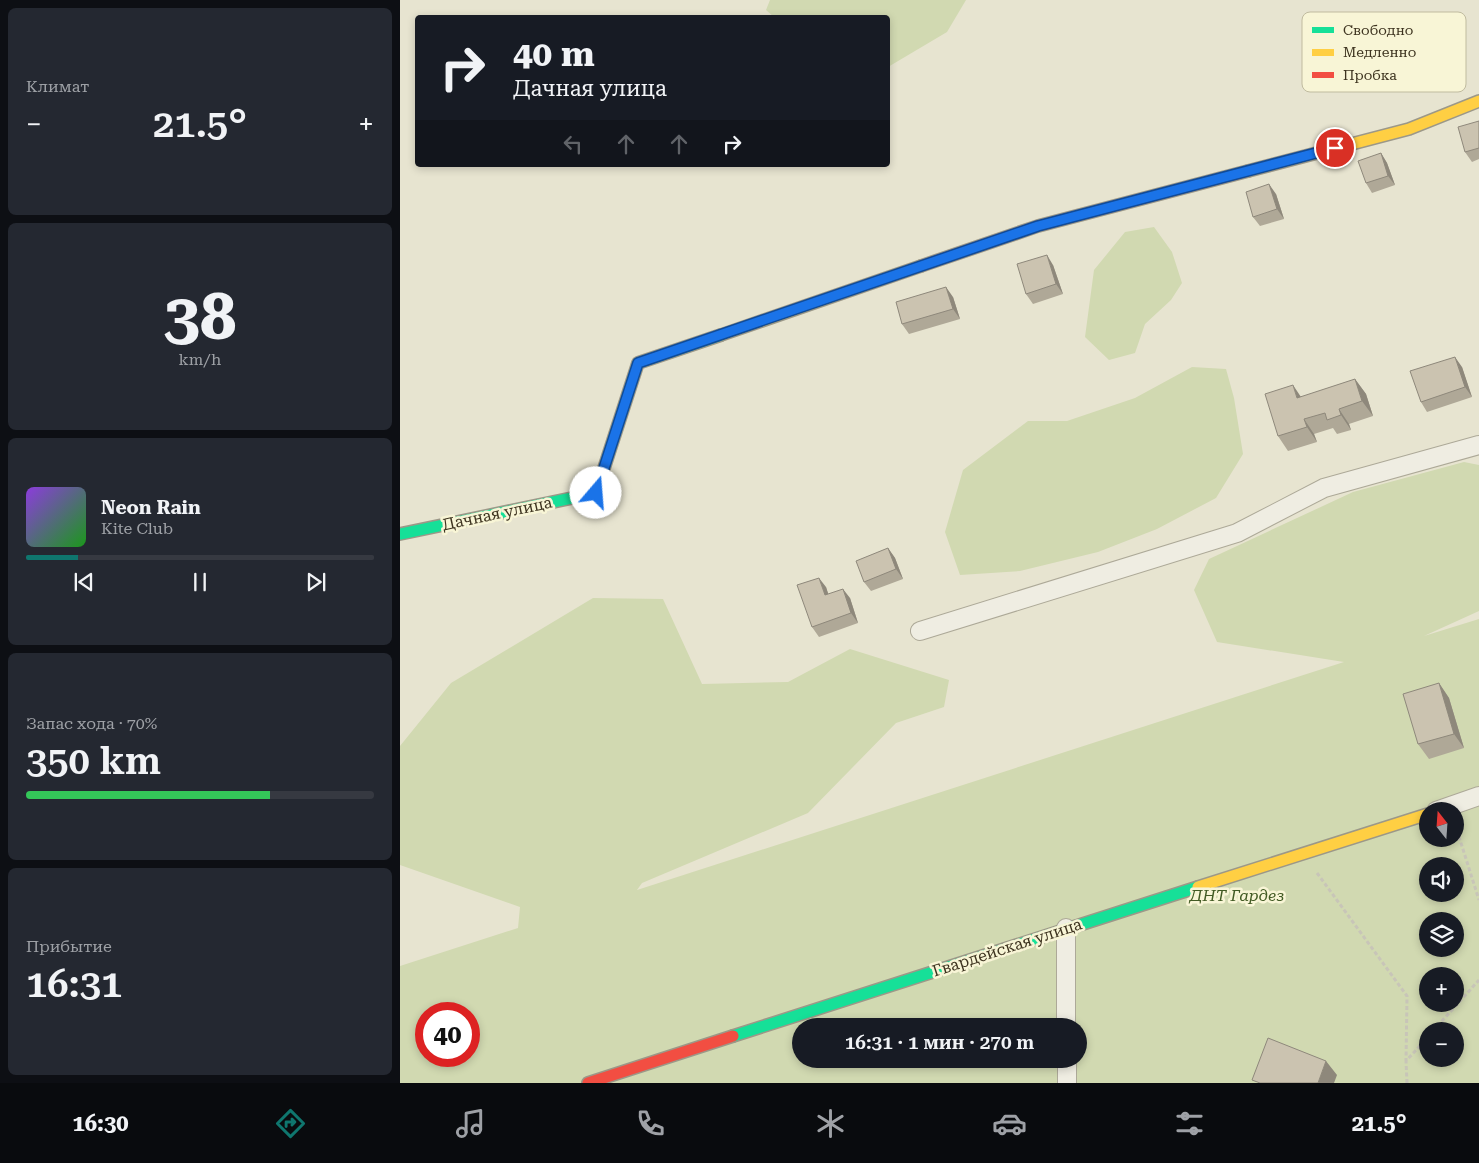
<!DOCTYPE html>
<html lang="ru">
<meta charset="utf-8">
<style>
:root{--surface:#171b24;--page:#242831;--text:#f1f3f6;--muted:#9ea1a6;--line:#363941;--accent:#0f766e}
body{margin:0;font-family:"Roboto Serif",serif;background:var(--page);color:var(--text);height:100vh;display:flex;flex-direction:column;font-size:19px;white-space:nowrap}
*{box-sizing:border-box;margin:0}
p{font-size:16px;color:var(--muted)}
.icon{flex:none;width:28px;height:28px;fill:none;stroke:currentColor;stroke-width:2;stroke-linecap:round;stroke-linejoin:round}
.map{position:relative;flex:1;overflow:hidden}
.details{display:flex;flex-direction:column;gap:8px;padding:8px;background:#0d0f14;width:400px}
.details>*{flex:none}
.hud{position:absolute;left:15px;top:15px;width:475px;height:152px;border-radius:5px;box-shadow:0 2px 8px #0003;background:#171b24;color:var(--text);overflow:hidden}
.needle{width:32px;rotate:343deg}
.buttons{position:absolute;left:1019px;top:802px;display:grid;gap:10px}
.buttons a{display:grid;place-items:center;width:45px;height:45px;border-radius:50%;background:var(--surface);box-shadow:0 2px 8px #0003;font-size:25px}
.speed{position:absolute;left:15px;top:1002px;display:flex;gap:10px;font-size:25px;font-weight:700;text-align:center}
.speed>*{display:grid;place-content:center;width:65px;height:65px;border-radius:50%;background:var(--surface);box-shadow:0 2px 8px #0003;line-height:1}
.speed .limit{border:8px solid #d22;background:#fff;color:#111}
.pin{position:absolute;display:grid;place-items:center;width:42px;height:42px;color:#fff;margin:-21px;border:2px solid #fff;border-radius:50%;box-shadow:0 1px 5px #0007}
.me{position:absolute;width:55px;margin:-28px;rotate:18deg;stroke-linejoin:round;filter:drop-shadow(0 0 4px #0008)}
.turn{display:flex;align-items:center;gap:18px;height:105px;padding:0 15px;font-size:22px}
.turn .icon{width:65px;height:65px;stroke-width:2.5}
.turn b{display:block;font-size:35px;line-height:42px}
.lanes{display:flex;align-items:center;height:48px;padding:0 15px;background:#0003;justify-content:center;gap:25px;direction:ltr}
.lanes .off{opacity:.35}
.big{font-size:38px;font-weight:600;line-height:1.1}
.details .card{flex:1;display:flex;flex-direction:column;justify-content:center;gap:8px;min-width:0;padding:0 18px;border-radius:8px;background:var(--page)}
.details .dial{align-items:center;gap:0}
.dial b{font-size:65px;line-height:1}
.song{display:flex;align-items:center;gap:15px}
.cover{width:60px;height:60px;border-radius:8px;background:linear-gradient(135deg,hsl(270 70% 55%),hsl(120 70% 35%))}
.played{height:5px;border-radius:2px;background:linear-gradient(90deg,var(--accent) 15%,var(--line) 15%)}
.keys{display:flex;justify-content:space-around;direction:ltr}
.heat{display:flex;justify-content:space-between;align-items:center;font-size:28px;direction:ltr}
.charge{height:8px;border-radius:4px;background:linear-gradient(90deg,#34c759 70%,var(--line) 0)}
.trip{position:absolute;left:392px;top:1018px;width:295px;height:50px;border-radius:25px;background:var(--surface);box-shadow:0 2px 8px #0003;font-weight:600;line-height:50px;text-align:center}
.tabs{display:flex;height:80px;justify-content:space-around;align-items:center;background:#090b0e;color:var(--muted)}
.tabs .icon{width:35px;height:35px}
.tabs .selected{color:var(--accent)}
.tabs b{font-size:22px;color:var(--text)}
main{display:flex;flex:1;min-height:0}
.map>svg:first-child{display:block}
</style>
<main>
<section class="details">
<div class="card"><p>Климат</p>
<div class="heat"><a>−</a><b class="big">21.5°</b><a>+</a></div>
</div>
<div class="card dial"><b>38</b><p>km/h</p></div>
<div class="card">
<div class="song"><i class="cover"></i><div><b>Neon Rain</b><p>Kite Club</p></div></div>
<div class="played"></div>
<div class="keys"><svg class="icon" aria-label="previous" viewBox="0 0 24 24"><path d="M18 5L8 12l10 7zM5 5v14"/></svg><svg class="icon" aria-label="pause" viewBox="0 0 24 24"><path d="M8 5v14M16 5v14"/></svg><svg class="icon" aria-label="next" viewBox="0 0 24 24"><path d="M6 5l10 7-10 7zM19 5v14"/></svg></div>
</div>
<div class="card"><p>Запас хода · 70%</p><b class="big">350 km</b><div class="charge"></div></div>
<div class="card"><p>Прибытие</p><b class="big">16:31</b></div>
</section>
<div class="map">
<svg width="1079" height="1083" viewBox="0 0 1079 1083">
<rect width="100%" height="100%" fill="#e7e4d0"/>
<path fill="#d1d9b1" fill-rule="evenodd" d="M370,0H566L547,32L488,67V18L374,17L366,10Z
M754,227L772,252L782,283L771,300L745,324L735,353L709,360L685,337L694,270L725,232Z
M792,367L826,369L834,398L843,454L816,498L757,529L698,552L620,571L560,575L545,532L563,470L628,421H667L735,398Z
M1064,462L1079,465V611L1024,636L1079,619V1083H0V966L118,928L120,907L0,865V746L51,683L193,598L263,599L302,684L388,682L450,649L549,680L544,707L496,723L408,813L242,883L237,890L944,662L817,642L794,590L809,559L953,492ZM1028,811H1055V839H1028ZM1028,866H1055V894H1028ZM1028,921H1055V949H1028ZM1028,976H1055V1004H1028ZM26,1014H69V1056H26ZM401,1026H679V1059H401ZM1028,1031H1055V1059H1028Z"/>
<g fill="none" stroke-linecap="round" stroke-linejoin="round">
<g stroke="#ada998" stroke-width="20">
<path id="street" d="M520,631L837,533L924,488L1079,445
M1036,811L1079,796
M666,928V1026
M667,1059V1083"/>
</g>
<g stroke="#9c9888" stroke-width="14">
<path id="fast" d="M0,534L196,493L238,363L321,335
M333,1036L798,887"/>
</g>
<g stroke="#9c9888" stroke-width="14">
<path id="slow" d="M848,171L1009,129L1079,101
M321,335L521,266
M798,887L1028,814"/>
</g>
<g stroke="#9c9888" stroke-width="14">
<path id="jam" d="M521,266L638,226L848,171
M188,1083L333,1036"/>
</g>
<path stroke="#c8c5b8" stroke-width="3" stroke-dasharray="4 2.5" stroke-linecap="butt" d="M1055,824L1079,900
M917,873L1007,996L1006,1061
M1033,1031L1079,980
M1007,1083L1006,1061L1028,1037"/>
<use href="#street" stroke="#efede2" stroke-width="18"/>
<use href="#fast" stroke="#16e098" stroke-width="11"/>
<use href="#slow" stroke="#ffcf43" stroke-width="11"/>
<use href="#jam" stroke="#f24e42" stroke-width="11"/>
</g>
<path fill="#afa897" d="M1079,121V159L1072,162L1065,152Z
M981,153L987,163L995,185L972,193L966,183Z
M876,194L884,219L860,226L853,217Z
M653,265L663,294L633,304L626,294Z
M553,297L560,319L509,334L502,324Z
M1062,367L1072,397L1027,412L1021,402Z
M955,379L966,394L973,416L949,424L951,430L937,434L933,428L914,434L917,442L888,451L878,436Z
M488,548L495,558L503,579L471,591L464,582Z
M426,587L428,594L450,598L458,623L419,637L412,627Z
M1039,683L1049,698L1064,748L1029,759L1018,744Z"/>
<path fill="#8e887b" d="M981,153L987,163L995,185L988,176Z
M869,184L876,194L884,219L877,209Z
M647,255L653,265L663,294L656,284Z
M546,287L553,297L560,319L553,309Z
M1055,357L1062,367L1072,397L1065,387Z
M955,379L966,394L973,416L962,401Z
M893,385L903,400L897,398Z
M939,409L949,424L951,430L941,415Z
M904,419L914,434L917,442L907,427Z
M488,548L495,558L503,579L496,569Z
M419,578L426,587L432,605L425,595Z
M443,589L450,598L458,623L451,613Z
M1039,683L1049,698L1064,748L1054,734Z
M926,1061L937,1075L934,1083H918Z"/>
<path fill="#cbc3b0" stroke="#8e887b" d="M1079,121V148L1065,152L1058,127Z
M981,153L988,176L966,183L958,161Z
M869,184L877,209L853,217L846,192Z
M647,255L656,284L626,294L617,264Z
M546,287L553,309L502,324L496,302Z
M1055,357L1065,387L1021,402L1010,371Z
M955,379L962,401L939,409L941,415L927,420L925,413L904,419L907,427L878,436L865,394L893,385L897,398Z
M488,548L496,569L464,582L456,561Z
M419,578L425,595L443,589L451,613L412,627L397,585Z
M1039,683L1054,734L1018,744L1003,694Z
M868,1038L926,1061L918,1083H860L852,1080Z"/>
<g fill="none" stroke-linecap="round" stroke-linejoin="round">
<g stroke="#114b97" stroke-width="12">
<path id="route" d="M196,493L238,363L638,226L935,148"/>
</g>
<use href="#route" stroke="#1a73e8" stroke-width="9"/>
</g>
<g text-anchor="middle" stroke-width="5" stroke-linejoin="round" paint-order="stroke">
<g font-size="16" fill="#3d331f" stroke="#f8f5d6">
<text transform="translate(97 513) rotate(-12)" y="6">Дачная улица</text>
<text transform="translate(607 947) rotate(-18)" y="6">Гвардейская улица</text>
</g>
<g font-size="16" font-style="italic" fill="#425b24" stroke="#f8f5d6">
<text x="837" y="901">ДНТ Гардез</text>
</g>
</g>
<rect x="902" y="12" width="164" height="80" rx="8" fill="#f8f5d6" stroke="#c0bb9f" stroke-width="1"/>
<rect x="912" y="27" width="22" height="6" fill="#16e098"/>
<rect x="912" y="49" width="22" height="7" fill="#ffcf43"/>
<rect x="912" y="72" width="22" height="6" fill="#f24e42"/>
<g font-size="14" fill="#3d331f">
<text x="943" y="35">Свободно</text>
<text x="943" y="57">Медленно</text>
<text x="943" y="80">Пробка</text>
</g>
</svg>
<div class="buttons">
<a><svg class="needle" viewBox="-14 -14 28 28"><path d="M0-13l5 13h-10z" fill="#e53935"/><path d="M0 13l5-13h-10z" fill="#9ea1a6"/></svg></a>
<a><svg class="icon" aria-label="sound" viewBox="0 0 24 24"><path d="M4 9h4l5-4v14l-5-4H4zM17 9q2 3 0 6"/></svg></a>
<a><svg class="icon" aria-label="layers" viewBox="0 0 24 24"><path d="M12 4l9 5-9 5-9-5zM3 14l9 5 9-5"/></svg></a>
<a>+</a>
<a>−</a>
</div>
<div class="speed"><div class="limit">40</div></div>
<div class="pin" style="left:935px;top:148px;background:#d93025"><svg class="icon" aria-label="arrive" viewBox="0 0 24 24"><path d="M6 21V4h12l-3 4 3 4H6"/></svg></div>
<svg class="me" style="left:196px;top:493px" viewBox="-20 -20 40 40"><circle r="19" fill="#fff"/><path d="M0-13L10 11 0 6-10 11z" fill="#1a73e8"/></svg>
<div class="trip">16:31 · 1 мин · 270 m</div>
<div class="hud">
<div class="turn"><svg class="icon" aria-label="right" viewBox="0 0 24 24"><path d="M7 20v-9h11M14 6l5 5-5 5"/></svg><div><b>40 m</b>Дачная улица</div></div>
<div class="lanes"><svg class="icon off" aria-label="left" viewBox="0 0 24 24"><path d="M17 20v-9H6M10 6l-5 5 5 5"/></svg><svg class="icon off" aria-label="ahead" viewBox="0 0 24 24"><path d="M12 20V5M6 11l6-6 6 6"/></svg><svg class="icon off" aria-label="ahead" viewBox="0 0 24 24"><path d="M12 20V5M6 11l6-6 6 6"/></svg><svg class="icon" aria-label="right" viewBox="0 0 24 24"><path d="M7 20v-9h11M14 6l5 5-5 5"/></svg></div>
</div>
</div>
</main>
<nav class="tabs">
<b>16:30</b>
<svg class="icon selected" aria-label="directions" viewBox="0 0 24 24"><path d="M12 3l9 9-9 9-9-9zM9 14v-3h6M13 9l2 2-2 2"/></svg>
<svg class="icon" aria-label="music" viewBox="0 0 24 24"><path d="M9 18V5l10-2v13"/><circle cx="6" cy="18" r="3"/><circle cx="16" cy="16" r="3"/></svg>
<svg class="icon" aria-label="phone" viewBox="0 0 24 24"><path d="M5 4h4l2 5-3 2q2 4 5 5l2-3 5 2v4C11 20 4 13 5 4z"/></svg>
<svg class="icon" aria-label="climate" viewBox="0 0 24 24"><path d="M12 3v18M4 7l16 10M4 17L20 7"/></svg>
<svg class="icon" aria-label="car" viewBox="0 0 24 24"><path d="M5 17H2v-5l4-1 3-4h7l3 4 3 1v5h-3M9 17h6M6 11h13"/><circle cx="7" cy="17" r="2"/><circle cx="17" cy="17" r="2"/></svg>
<svg class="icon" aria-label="filters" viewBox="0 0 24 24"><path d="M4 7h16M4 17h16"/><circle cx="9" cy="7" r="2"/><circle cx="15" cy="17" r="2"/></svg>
<b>21.5°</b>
</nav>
